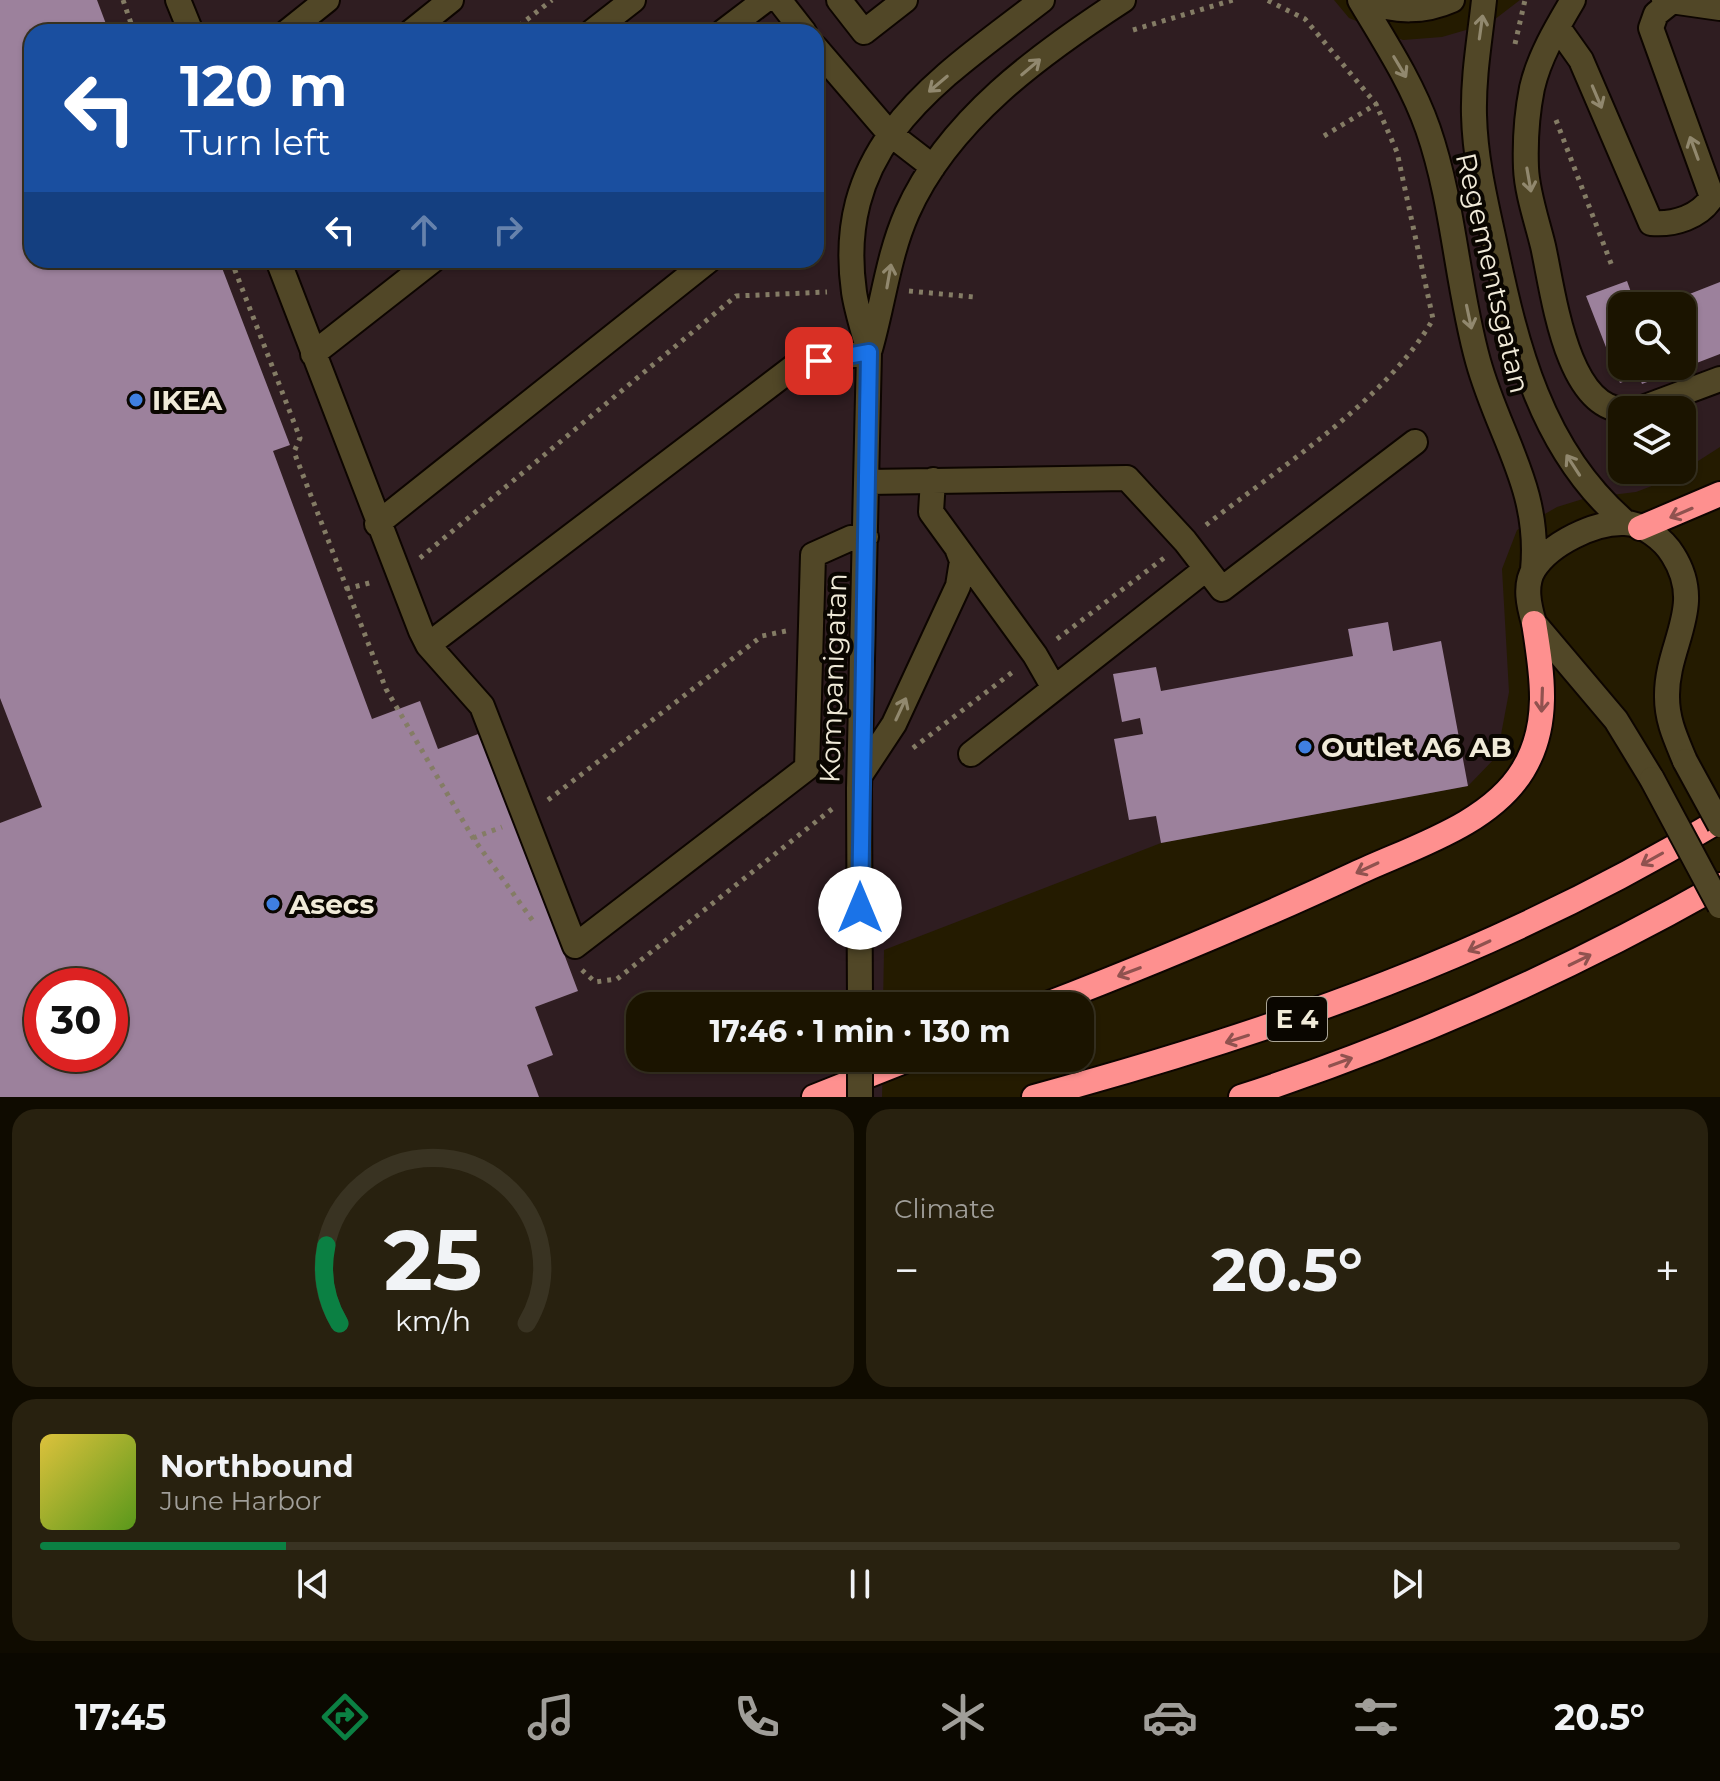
<!DOCTYPE html>
<meta charset="utf-8">
<style>
:root{--surface:#1b1400;--page:#28210f;--text:#f1f3f6;--muted:#a09e99;--line:#393322;--accent:#0b8043}
body{margin:0;font-family:Montserrat,sans-serif;background:var(--page);color:var(--text);height:100vh;display:flex;flex-direction:column;font-size:30px;white-space:nowrap}
*{box-sizing:border-box;margin:0}
p{font-size:26px;color:var(--muted)}
.icon{flex:none;width:44px;height:44px;fill:none;stroke:currentColor;stroke-width:2;stroke-linecap:round;stroke-linejoin:round}
.map{position:relative;height:1097px;overflow:hidden}
.drawer{display:flex;flex-direction:column;gap:12px;padding:12px;background:#0f0b00;flex:1}
.drawer>*{flex:none}
.hud{position:absolute;left:24px;top:24px;width:800px;height:244px;border-radius:24px;box-shadow:0 2px 6px #0004,0 0 0 2px var(--line);background:#1a4fa0;color:#fff;overflow:hidden}
.controls{position:absolute;left:1608px;top:292px;display:grid;gap:16px}
.controls a{display:grid;place-items:center;width:88px;height:88px;border-radius:16px;background:var(--surface);box-shadow:0 2px 6px #0004,0 0 0 2px var(--line);font-size:40px}
.speed{position:absolute;left:24px;top:968px;display:flex;gap:16px;font-size:40px;font-weight:700;text-align:center}
.speed>*{display:grid;place-content:center;width:104px;height:104px;border-radius:50%;background:var(--surface);box-shadow:0 2px 6px #0004,0 0 0 2px var(--line);line-height:1}
.speed .limit{border:12px solid #d22;background:#fff;color:#111}
.pin{position:absolute;display:grid;place-items:center;width:68px;height:68px;color:#fff;margin:-34px;border-radius:16px;box-shadow:0 4px 12px #0006}
.me{position:absolute;width:88px;margin:-44px;rotate:0deg;stroke-linejoin:round;filter:drop-shadow(0 0 6px #0008)}
.turn{display:flex;align-items:center;gap:28px;height:168px;padding:0 24px;font-size:36px}
.turn .icon{width:104px;height:104px;stroke-width:2.5}
.turn b{display:block;font-size:56px;line-height:68px}
.lanes{display:flex;align-items:center;height:76px;padding:0 24px;background:#0003;justify-content:center;gap:40px;direction:ltr}
.lanes .off{opacity:.35}
.big{font-size:60px;font-weight:700;line-height:1.1}
.drawer .tile{flex:1;display:flex;flex-direction:column;justify-content:center;gap:12px;min-width:0;padding:0 28px;border-radius:24px;background:var(--page)}
.drawer .dial{align-items:center;gap:0}
.dial svg{height:208px;overflow:visible;fill:none;stroke:var(--line);stroke-width:7;stroke-linecap:round;text-anchor:middle}
.dial text{fill:var(--text);stroke:none}
.song{display:flex;align-items:center;gap:24px}
.cover{width:96px;height:96px;border-radius:12px;background:linear-gradient(135deg,hsl(50 70% 55%),hsl(90 70% 35%))}
.played{height:8px;border-radius:4px;background:linear-gradient(90deg,var(--accent) 15%,var(--line) 15%)}
.keys{display:flex;justify-content:space-around;direction:ltr}
.heat{display:flex;justify-content:space-between;align-items:center;font-size:44px;direction:ltr}
.drawer .tiles{flex:1;display:grid;gap:12px;grid-template-columns:1fr 1fr}
.tile:last-child{grid-column:span 2}
.trip{position:absolute;left:626px;top:992px;width:468px;height:80px;border-radius:24px;background:var(--surface);box-shadow:0 2px 6px #0004,0 0 0 2px var(--line);font-weight:700;line-height:80px;text-align:center}
.tabs{display:flex;height:128px;justify-content:space-around;align-items:center;background:#0b0800;color:var(--muted)}
.tabs .icon{width:56px;height:56px}
.tabs .current{color:var(--accent)}
.tabs b{font-size:36px;color:var(--text)}
.map>svg:first-child{display:block}
</style>
<div class="map">
<svg width="1720" height="1097" viewBox="0 0 1720 1097">
<rect width="100%" height="100%" fill="#241b00"/>
<path fill="#2f1d21" fill-rule="evenodd" d="M0,0H1334L1349,18L1403,40L1442,37L1490,23L1520,0H1720V447L1670,479L1636,492L1586,498L1557,507L1517,530L1502,569L1509,692L1497,756L1468,786L1161,843L884,950L883,1006H640V1058H883L882,1097H0ZM32,32H816V260H32ZM1622,306H1682V366H1622ZM1622,410H1682V470H1622ZM42,986H110V1054H42Z"/>
<path fill="#9c819c" fill-rule="evenodd" d="M0,0H97L109,32H32V260H196L197,263L219,260L290,445L273,451L372,719L420,701L438,749L481,733L578,991L535,1007L553,1055L527,1065L539,1097H0V823L42,807L0,698ZM42,986H110V1054H42Z
M1627,281L1636,306H1622V366H1682V306H1659L1720,282V354L1642,384L1639,376L1620,383L1586,296Z
M1388,622L1393,651L1441,641L1468,786L1161,843L1156,816L1129,820L1114,739L1143,734L1140,718L1122,722L1113,674L1156,667L1161,691L1353,656L1348,629Z"/>
<g fill="none" stroke-linecap="round" stroke-linejoin="round">
<g stroke="#0d0500" stroke-width="28">
<path id="minor" d="M178,0L191,32
M779,0L804,32
M839,0L864,32L905,0
M1360,0C1385,42 1412,83 1428,129C1454,204 1457,286 1478,361C1499,437 1541,488 1533,570
M1367,0C1395,13 1425,12 1452,0
M1484,0C1480,38 1473,76 1474,115C1475,158 1485,200 1494,241C1516,346 1541,450 1625,522
M1573,0C1557,27 1539,57 1532,88C1527,113 1525,142 1526,168C1527,193 1537,221 1543,246C1553,290 1566,409 1625,410
M1664,0L1720,8
M1559,29L1581,60L1651,223C1674,225 1700,217 1712,197L1651,28L1656,14L1671,2
M287,32L327,0
M411,32L451,0
M592,32L633,0
M723,32L765,0
M816,48L889,133L933,167
M278,260L421,631L428,645L482,706L575,946L807,768L813,555L851,538L866,537
M870,349C883,304 888,256 907,213C948,120 1040,54 1123,0
M313,354L433,260
M1637,410L1720,379
M933,480L931,512L1035,655L1054,688
M867,482L1127,478L1185,541L1222,589L1415,442
M377,524L709,260
M428,645L795,366L869,352
M971,754L1206,569
M861,774L894,724L958,586L962,561L957,548
M1652,779L1616,720L1534,623C1529,606 1524,585 1534,569C1550,544 1594,522 1624,523C1643,523 1664,540 1673,555C1706,607 1666,644 1667,697C1667,721 1676,739 1685,761
M860,1006L859,789L869,352C864,332 857,312 854,292C833,143 940,79 1042,0"/>
</g>
<g stroke="#0d0500" stroke-width="28">
<path id="highway" d="M1640,528L1720,494
M1042,1006C1148,965 1252,922 1355,874C1410,848 1490,825 1523,770C1551,724 1542,673 1534,623
M814,1097L912,1058
M1034,1097C1277,1031 1503,952 1720,820
M1241,1097C1408,1042 1567,972 1720,885"/>
</g>
<path stroke="#847c65" stroke-width="5" stroke-dasharray="4 6" stroke-linecap="butt" d="M123,0L134,32
M1133,30L1233,0
M511,32L552,0
M1515,44L1525,0
M1556,120L1612,266
M1324,136L1378,103
M231,260L300,438L294,452L386,689L473,838L533,921
M909,291L974,297
M1206,525C1279,468 1388,399 1433,319L1397,152L1376,104L1305,19L1267,0
M420,558L736,296L827,292
M346,589L373,582
M1057,639L1164,558
M913,748L1014,671
M548,800L762,636L786,631
M473,838L502,827
M582,970L595,982L617,979L832,809"/>
<use href="#minor" stroke="#514727" stroke-width="24"/>
<use href="#highway" stroke="#fe908f" stroke-width="24"/>
<g stroke="#0d0500" stroke-width="28" stroke-linecap="butt">
<path id="minor-bridge" d="M1685,761L1720,825
M1652,779L1720,906
M860,1097V1058"/>
</g>
<use href="#minor-bridge" stroke="#514727" stroke-width="24"/>
</g>
<defs><path id="oneway-shaft" d="M-6 0H5M1.5-3L5.5 0L1.5 3" fill="none" stroke-width="1.6" stroke-linecap="round" stroke-linejoin="round" transform="scale(2)"/></defs>
<g stroke="#91886e">
<use href="#oneway-shaft" transform="translate(1481 27) rotate(-82)"/>
<use href="#oneway-shaft" transform="translate(1031 67) rotate(-40)"/>
<use href="#oneway-shaft" transform="translate(1400 67) rotate(59)"/>
<use href="#oneway-shaft" transform="translate(938 84) rotate(140)"/>
<use href="#oneway-shaft" transform="translate(1597 97) rotate(67)"/>
<use href="#oneway-shaft" transform="translate(1694 148) rotate(-110)"/>
<use href="#oneway-shaft" transform="translate(1529 180) rotate(80)"/>
<use href="#oneway-shaft" transform="translate(889 276) rotate(-80)"/>
<use href="#oneway-shaft" transform="translate(1469 317) rotate(78)"/>
<use href="#oneway-shaft" transform="translate(1573 465) rotate(-123)"/>
<use href="#oneway-shaft" transform="translate(901 709) rotate(-65)"/>
</g>
<g stroke="#90524f">
<use href="#oneway-shaft" transform="translate(1681 513) rotate(157)"/>
<use href="#oneway-shaft" transform="translate(1542 700) rotate(92)"/>
<use href="#oneway-shaft" transform="translate(1652 859) rotate(151)"/>
<use href="#oneway-shaft" transform="translate(1367 868) rotate(155)"/>
<use href="#oneway-shaft" transform="translate(1479 946) rotate(155)"/>
<use href="#oneway-shaft" transform="translate(1580 960) rotate(-26)"/>
<use href="#oneway-shaft" transform="translate(1129 972) rotate(159)"/>
<use href="#oneway-shaft" transform="translate(1237 1039) rotate(162)"/>
<use href="#oneway-shaft" transform="translate(1341 1062) rotate(-20)"/>
</g>
<g fill="none" stroke-linecap="round" stroke-linejoin="round">
<g stroke="#114b97" stroke-width="20">
<path id="route" d="M819,361L869,352L860,908"/>
</g>
<use href="#route" stroke="#1a73e8" stroke-width="14"/>
</g>
<g fill="#3f7fe0" stroke="#0a0600" stroke-width="3">
<circle cx="136" cy="400" r="8"/>
<circle cx="1305" cy="747" r="8"/>
<circle cx="273" cy="904" r="8"/>
</g>
<g text-anchor="middle" stroke-width="8" stroke-linejoin="round" paint-order="stroke">
<rect fill="#0a0600" stroke="#aba697" stroke-width="2" x="1267" y="997" width="60" height="44" rx="6"/>
<g font-size="26" font-weight="bold" fill="#f0ead8">
<text x="1297" y="1028">E 4</text>
</g>
<g font-size="28" fill="#f0ead8" stroke="#0a0600">
<text transform="translate(1493 273) rotate(77)" y="10">Regementsgatan</text>
<text transform="translate(833 678) rotate(-88)" y="10">Kompanigatan</text>
</g>
<g font-size="28" font-weight="bold" fill="#f0ead8" stroke="#0a0600" text-anchor="start">
<text x="152" y="410">IKEA</text>
<text x="1321" y="757">Outlet A6 AB</text>
<text x="289" y="914">Asecs</text>
</g>
</g>
</svg>
<div class="controls">
<a><svg class="icon" aria-label="search" viewBox="0 0 24 24"><circle cx="10" cy="10" r="6"/><path d="M15 15l6 6"/></svg></a>
<a><svg class="icon" aria-label="layers" viewBox="0 0 24 24"><path d="M12 4l9 5-9 5-9-5zM3 14l9 5 9-5"/></svg></a>
</div>
<div class="speed"><div class="limit">30</div></div>
<div class="pin" style="left:819px;top:361px;background:#d93025"><svg class="icon" aria-label="arrive" viewBox="0 0 24 24"><path d="M6 21V4h12l-3 4 3 4H6"/></svg></div>
<svg class="me" style="left:860px;top:908px" viewBox="-20 -20 40 40"><circle r="19" fill="#fff"/><path d="M0-13L10 11 0 6-10 11z" fill="#1a73e8"/></svg>
<div class="trip">17:46 · 1 min · 130 m</div>
<div class="hud">
<div class="turn"><svg class="icon" aria-label="left" viewBox="0 0 24 24"><path d="M17 20v-9H6M10 6l-5 5 5 5"/></svg><div><b>120 m</b>Turn left</div></div>
<div class="lanes"><svg class="icon" aria-label="left" viewBox="0 0 24 24"><path d="M17 20v-9H6M10 6l-5 5 5 5"/></svg><svg class="icon off" aria-label="ahead" viewBox="0 0 24 24"><path d="M12 20V5M6 11l6-6 6 6"/></svg><svg class="icon off" aria-label="right" viewBox="0 0 24 24"><path d="M7 20v-9h11M14 6l5 5-5 5"/></svg></div>
</div>
</div>
<section class="drawer">
<div class="tiles">
<div class="tile dial"><svg viewBox="0 0 100 80">
<path d="M14 69A42 42 0 1 1 86 69"/>
<path d="M14 69A42 42 0 0 1 9 39" stroke="#0b8043"/>
<text x="50" y="56" font-size="32" font-weight="700">25</text>
<text x="50" y="72" font-size="11">km/h</text>
</svg></div>
<div class="tile"><p>Climate</p>
<div class="heat"><a>−</a><b class="big">20.5°</b><a>+</a></div>
</div>
<div class="tile">
<div class="song"><i class="cover"></i><div><b>Northbound</b><p>June Harbor</p></div></div>
<div class="played"></div>
<div class="keys"><svg class="icon" aria-label="previous" viewBox="0 0 24 24"><path d="M18 5L8 12l10 7zM5 5v14"/></svg><svg class="icon" aria-label="pause" viewBox="0 0 24 24"><path d="M8 5v14M16 5v14"/></svg><svg class="icon" aria-label="next" viewBox="0 0 24 24"><path d="M6 5l10 7-10 7zM19 5v14"/></svg></div>
</div>
</div>
</section>
<nav class="tabs">
<b>17:45</b>
<svg class="icon current" aria-label="directions" viewBox="0 0 24 24"><path d="M12 3l9 9-9 9-9-9zM9 14v-3h6M13 9l2 2-2 2"/></svg>
<svg class="icon" aria-label="music" viewBox="0 0 24 24"><path d="M9 18V5l10-2v13"/><circle cx="6" cy="18" r="3"/><circle cx="16" cy="16" r="3"/></svg>
<svg class="icon" aria-label="phone" viewBox="0 0 24 24"><path d="M5 4h4l2 5-3 2q2 4 5 5l2-3 5 2v4C11 20 4 13 5 4z"/></svg>
<svg class="icon" aria-label="climate" viewBox="0 0 24 24"><path d="M12 3v18M4 7l16 10M4 17L20 7"/></svg>
<svg class="icon" aria-label="car" viewBox="0 0 24 24"><path d="M5 17H2v-5l4-1 3-4h7l3 4 3 1v5h-3M9 17h6M6 11h13"/><circle cx="7" cy="17" r="2"/><circle cx="17" cy="17" r="2"/></svg>
<svg class="icon" aria-label="filters" viewBox="0 0 24 24"><path d="M4 7h16M4 17h16"/><circle cx="9" cy="7" r="2"/><circle cx="15" cy="17" r="2"/></svg>
<b>20.5°</b>
</nav>
